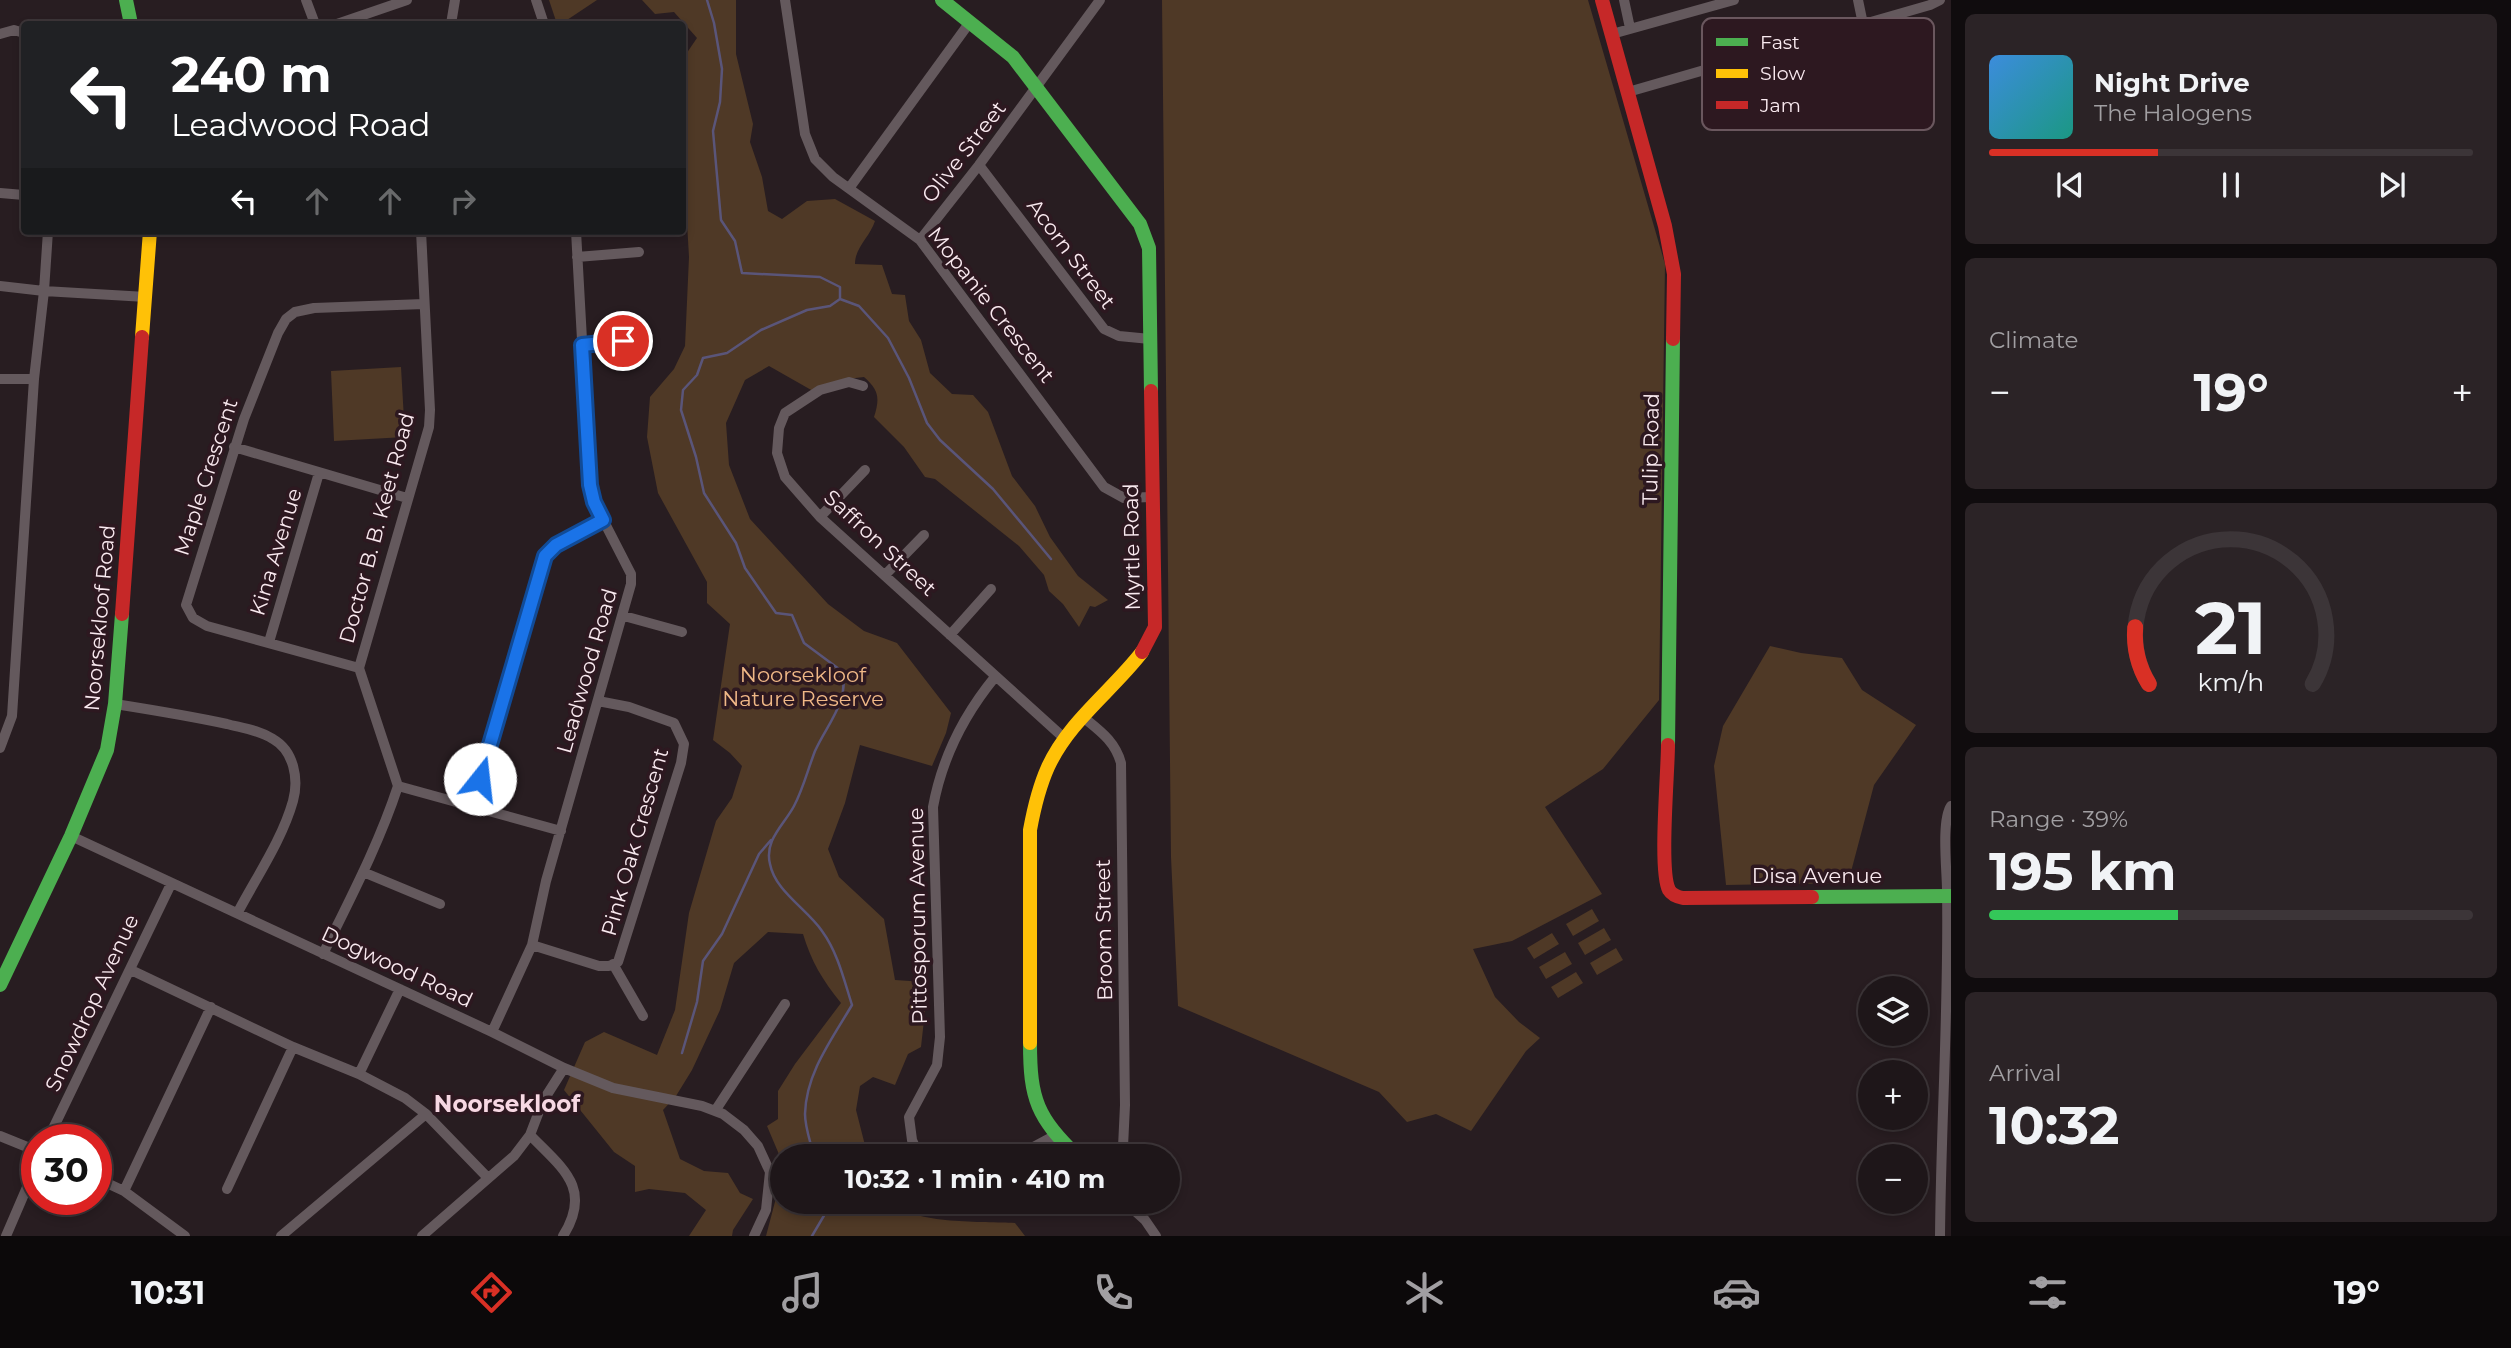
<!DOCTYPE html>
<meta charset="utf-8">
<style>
:root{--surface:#1e1619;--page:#2b2326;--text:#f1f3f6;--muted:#a19fa2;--line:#3c3538;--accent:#d93025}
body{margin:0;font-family:Montserrat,sans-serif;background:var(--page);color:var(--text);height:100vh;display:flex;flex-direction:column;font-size:26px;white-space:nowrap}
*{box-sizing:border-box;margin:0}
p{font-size:23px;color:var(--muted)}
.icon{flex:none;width:38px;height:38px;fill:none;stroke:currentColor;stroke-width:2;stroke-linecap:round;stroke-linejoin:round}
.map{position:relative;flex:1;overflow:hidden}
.panel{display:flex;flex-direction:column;gap:14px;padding:14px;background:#100c0e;width:560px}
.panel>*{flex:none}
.hud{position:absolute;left:21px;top:21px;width:665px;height:214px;border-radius:7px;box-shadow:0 4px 10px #0003,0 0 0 2px var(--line);background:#202124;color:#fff;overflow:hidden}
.controls{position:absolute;left:1858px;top:976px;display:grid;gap:14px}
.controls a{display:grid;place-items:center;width:70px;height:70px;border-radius:50%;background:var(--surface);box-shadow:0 4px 10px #0003,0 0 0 2px var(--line);font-size:35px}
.speed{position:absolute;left:21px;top:1124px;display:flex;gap:14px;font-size:35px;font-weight:700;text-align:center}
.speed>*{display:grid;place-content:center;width:91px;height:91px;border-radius:50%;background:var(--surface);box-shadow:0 4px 10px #0003,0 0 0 2px var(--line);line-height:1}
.speed .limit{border:10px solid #d22;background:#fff;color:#111}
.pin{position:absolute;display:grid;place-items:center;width:60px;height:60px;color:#fff;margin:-30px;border:4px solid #fff;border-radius:50%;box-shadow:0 2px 7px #0007}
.me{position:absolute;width:77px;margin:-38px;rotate:16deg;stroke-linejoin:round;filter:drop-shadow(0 0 5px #0008)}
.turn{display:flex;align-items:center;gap:24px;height:147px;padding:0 35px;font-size:32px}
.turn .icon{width:91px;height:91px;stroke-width:2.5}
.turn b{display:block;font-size:49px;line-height:60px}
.lanes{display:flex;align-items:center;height:66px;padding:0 35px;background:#0003;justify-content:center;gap:35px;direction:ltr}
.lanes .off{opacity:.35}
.big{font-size:52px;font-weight:700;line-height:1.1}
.panel .tile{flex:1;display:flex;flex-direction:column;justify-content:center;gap:10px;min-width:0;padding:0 24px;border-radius:10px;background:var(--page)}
.panel .dial{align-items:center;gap:0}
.dial svg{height:182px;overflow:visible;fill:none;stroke:var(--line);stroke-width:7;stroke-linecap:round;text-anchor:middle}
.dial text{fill:var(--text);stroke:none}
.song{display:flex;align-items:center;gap:21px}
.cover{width:84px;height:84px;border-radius:10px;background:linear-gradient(135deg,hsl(210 70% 55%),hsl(170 70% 35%))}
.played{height:7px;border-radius:4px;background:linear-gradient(90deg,var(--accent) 35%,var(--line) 35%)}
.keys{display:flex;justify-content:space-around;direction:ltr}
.heat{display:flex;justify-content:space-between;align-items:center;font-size:38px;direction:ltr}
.charge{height:10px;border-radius:5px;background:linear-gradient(90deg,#34c759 39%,var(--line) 0)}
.trip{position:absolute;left:770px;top:1144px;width:410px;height:70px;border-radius:35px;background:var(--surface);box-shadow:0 4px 10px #0003,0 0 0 2px var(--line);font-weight:700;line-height:70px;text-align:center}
.menu{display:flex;height:112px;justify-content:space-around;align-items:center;background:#0c090a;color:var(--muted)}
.menu .icon{width:49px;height:49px}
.menu .active{color:var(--accent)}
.menu b{font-size:32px;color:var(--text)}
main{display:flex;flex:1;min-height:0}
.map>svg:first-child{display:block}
</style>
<main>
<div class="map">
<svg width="1951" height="1236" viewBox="0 0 1951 1236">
<rect width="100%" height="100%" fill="#281d21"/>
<path fill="#4f3926" d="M549,0H597L561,24H557Z
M642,0H736V54L753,124L750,142L762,177L768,211L782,219L807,201L835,199L875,221C870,237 855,247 855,264L882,265L892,294L905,295L909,321L921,340L930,373L952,394L973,395L988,412L1012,476L1035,506L1050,537L1078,576L1108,600L1095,607L1090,606L1079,627L1063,604L1049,591L1044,575L1019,546L935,479L925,477L904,447L874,417C880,398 879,390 864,377L847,379L813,391L769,366L745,380L726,423L729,465L750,519L828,604L864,631L897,643L951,713L946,733L932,766L860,745L845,803L828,849L839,877L884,919L895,980L924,982L926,1002L921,1047L908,1054L895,1085L873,1077L860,1086L856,1110L868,1157H782V1202H892C914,1225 984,1221 1015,1223L1025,1236H766L776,1198L781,1159L767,1126L778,1119V1091L795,1064L841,1003C823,981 811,961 803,934L768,932L734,963L720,1010L692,1070L676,1096L663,1110L680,1159L704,1171L728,1173L740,1193L753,1199L733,1230L732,1236H689L706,1210L685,1193L649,1189L635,1192V1166L614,1152L564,1090L585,1042L604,1032L657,1055L675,1010L689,913L716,821L732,798L742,766L730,753L713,740L730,624L707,603V582L658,493L647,437L650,397L674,369L685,346L689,257L683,152L682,60L697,38L674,12L655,14Z
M1162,0H1588L1665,264L1659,700L1603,769L1545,807L1602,894L1512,941L1473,949L1495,997L1519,1022L1540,1038L1526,1051L1471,1131L1436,1114L1407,1122L1379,1092L1178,1006L1171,857Z
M401,367L405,437L334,441L331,371Z
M1770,646L1801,653L1842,658L1862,690L1916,725L1874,785L1848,883L1726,885L1714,766L1723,726Z
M1592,909L1599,921L1573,936L1566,924Z
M1604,928L1611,940L1585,955L1578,943Z
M1552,933L1559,944L1534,959L1527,948Z
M1616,948L1623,960L1597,975L1590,963Z
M1565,952L1572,964L1546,979L1539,967Z
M1576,972L1583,983L1558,998L1551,987Z"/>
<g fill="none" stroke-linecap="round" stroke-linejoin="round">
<path stroke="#5a5579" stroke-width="2.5" d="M707,0L714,23L722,69L720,102L713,131L721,220L735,241L742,273L820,277L840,287V299L830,306L807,310L761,330L727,353L703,358L697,375L683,390L681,410L696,457L704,493L736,543L745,568L776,613L792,615L804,643L843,672C848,704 827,724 815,751C808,769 803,789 794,806C784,825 764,840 770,864C775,891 807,909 822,931C838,953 844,980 852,1005C832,1039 806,1073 805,1114C805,1128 811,1143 814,1157
M840,299L859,306L888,338L909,378L927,423L940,440L993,489L1051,559
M682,1053L697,1002L703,961L722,934L759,854L771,840
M812,1236L832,1202"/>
<path stroke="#64595d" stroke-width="10" d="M306,0L315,24
M536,0L544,24
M785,0L805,134L815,159L833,177L920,240L1104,487L1124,498L1151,497
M1624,0L1630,28
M1858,0L1863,24
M337,24L407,0
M451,24L455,0
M0,34L14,30L24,33
M1612,34L1734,0
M1628,92L1930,5L1940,0
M979,165L1104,329L1119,336L1150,339
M850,187L970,22
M0,193L24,195
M920,240L979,165L1100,0
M577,257L639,252
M0,286L44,291L146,297
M582,345L643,339
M0,379H34
M863,386L849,382L820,390L785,413L779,428L777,453L785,477L820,517L1064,738
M234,447L407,498
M820,517L865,470
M885,575L924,535
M624,616L682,632
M950,635L991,589
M269,642L319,473
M359,668L207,626L193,618L186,605L244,419L278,333L286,319L295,312L314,308L424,304
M115,704C153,710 190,716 227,724C242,728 259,730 273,739C294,751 299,779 293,801C282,840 257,876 238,912
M1083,717C1100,731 1115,741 1121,763L1125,1105L1123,1147L1117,1157
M0,748L12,716L34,379L44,291L48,231
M398,786L359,668L429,427L430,410L421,231
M398,786L561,831
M472,805L545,557L556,545L603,520
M71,836L492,1032L564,1068L613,1088L702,1106L723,1114L744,1130L758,1146L770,1172L766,1210L754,1236
M363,872L440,904
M532,945L599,966H609L618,962L681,763L684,744L674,723L629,707L598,701
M323,954C350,899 379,844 398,786
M613,964L643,1016
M131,970L293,1047L359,1074L405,1098L426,1114L488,1178
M492,1032L532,945L546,881L631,584V574L594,502L590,485L576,231
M359,1074L400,989
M715,1111L785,1004
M530,1135C562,1168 593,1188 563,1236
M0,1136L37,1151
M48,1139L171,884
M924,1157L916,1149L912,1140L909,1117L937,1065L940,1037L933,807C942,758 963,716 995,677
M995,1157L1028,1150L1056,1135
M96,1178L124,1191L185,1236
M227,1189L293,1047
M124,1191L211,1007
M1125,1202L1145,1220L1156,1236
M6,1236L37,1164
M281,1236L426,1114
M422,1236L514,1156L530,1135L543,1101L564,1068
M1940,1236C1941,1121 1949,1005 1947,890C1947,871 1941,821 1951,806"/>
<path stroke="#4caf50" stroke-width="14" d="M126,0L131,24
M942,0L1013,57L1140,224L1149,248L1151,391
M1668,745L1673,339
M1812,897L1951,896
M0,985L71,836L107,750L115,704L122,614
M1030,1043C1030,1100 1037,1117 1078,1157"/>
<path stroke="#ffc107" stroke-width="14" d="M142,337L150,231
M1030,1043V830C1034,808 1039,787 1048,767C1069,721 1112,691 1142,652"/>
<path stroke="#c62828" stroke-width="14" d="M1602,0L1665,226L1674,274L1673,339
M122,614L142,337
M1142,652L1155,627L1151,391
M1668,745C1668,772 1659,871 1669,890C1672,895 1678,897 1683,898L1812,897"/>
</g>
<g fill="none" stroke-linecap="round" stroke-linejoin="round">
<g stroke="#114b97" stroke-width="18">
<path id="route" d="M480,779L545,556L556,545L603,520L594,502L590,485L582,345L623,341"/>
</g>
<use href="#route" stroke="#1a73e8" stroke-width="12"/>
</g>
<g text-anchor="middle" stroke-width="7" stroke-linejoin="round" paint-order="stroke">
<g font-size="21" fill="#f9e9ef" stroke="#2d1820">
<text transform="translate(964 152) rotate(-52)" y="7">Olive Street</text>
<text transform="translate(1071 254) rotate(53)" y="7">Acorn Street</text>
<text transform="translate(991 305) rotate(52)" y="7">Mopanie Crescent</text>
<text transform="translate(1651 449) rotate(-89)" y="7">Tulip Road</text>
<text transform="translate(206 477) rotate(-72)" y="7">Maple Crescent</text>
<text transform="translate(377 528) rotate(-75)" y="7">Doctor B. B. Keet Road</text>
<text transform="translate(880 543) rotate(43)" y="7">Saffron Street</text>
<text transform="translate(1132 547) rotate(-91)" y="7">Myrtle Road</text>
<text transform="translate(276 552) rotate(-73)" y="7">Kina Avenue</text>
<text transform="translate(100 618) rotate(-85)" y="7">Noorsekloof Road</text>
<text transform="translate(587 671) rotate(-74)" y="7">Leadwood Road</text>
<text transform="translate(635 842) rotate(-74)" y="7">Pink Oak Crescent</text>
<text x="1817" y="883">Disa Avenue</text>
<text transform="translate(918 916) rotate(-91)" y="7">Pittosporum Avenue</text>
<text transform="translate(1104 930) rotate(-91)" y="7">Broom Street</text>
<text transform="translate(397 967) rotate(25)" y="7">Dogwood Road</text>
<text transform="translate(92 1003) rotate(-65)" y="7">Snowdrop Avenue</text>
</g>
<g font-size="21" fill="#f0b887" stroke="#2d1820">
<text x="803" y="682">Noorsekloof<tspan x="803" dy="24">Nature Reserve</tspan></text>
</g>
<g font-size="23" font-weight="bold" fill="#f7d8e3" stroke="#2d1820">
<text x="507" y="1112">Noorsekloof</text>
</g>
</g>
<rect x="1702" y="18" width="232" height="112" rx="10" fill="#2d1820" stroke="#6a575e" stroke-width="2"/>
<rect x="1716" y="38" width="32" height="8" fill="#4caf50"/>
<rect x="1716" y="69" width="32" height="9" fill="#ffc107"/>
<rect x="1716" y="101" width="32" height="8" fill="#c62828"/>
<g font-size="19" fill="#f9e9ef">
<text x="1760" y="49">Fast</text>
<text x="1760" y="80">Slow</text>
<text x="1760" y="112">Jam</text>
</g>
</svg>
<div class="controls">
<a><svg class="icon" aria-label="layers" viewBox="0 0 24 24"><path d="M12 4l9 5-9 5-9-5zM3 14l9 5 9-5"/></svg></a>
<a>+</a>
<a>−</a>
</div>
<div class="speed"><div class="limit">30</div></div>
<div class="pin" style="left:623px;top:341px;background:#d93025"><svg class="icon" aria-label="arrive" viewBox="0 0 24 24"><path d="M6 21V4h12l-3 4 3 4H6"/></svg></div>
<svg class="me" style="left:480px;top:779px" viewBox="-20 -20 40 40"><circle r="19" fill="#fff"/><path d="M0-13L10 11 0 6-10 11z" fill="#1a73e8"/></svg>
<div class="trip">10:32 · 1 min · 410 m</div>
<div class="hud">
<div class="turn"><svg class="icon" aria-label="left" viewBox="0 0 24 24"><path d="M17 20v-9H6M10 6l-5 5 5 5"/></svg><div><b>240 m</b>Leadwood Road</div></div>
<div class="lanes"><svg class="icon" aria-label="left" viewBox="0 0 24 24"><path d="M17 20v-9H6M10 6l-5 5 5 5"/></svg><svg class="icon off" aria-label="ahead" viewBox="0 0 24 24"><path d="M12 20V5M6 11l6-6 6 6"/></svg><svg class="icon off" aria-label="ahead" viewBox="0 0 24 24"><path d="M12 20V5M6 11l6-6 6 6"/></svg><svg class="icon off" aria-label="right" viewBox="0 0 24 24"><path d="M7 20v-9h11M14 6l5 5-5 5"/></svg></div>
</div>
</div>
<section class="panel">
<div class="tile">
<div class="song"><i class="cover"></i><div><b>Night Drive</b><p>The Halogens</p></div></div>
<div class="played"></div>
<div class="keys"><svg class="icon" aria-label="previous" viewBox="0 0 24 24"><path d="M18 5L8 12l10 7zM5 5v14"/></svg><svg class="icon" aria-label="pause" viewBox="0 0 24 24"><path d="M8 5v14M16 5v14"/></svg><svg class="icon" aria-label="next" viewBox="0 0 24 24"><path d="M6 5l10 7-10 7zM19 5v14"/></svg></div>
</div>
<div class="tile"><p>Climate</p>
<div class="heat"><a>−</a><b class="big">19°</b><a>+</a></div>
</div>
<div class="tile dial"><svg viewBox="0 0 100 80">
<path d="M14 69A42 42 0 1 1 86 69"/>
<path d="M14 69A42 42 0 0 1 8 44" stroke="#d93025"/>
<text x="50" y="56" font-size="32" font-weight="700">21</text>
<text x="50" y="72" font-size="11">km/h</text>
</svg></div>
<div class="tile"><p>Range · 39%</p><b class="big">195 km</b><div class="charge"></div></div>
<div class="tile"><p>Arrival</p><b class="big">10:32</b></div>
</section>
</main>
<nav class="menu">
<b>10:31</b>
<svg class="icon active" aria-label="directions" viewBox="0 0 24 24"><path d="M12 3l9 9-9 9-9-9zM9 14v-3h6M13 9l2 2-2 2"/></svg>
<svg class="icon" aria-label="music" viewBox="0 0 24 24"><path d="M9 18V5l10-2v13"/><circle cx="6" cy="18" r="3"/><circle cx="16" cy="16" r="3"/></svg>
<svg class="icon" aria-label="phone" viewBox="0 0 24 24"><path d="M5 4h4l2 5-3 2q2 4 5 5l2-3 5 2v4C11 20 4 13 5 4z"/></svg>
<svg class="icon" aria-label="climate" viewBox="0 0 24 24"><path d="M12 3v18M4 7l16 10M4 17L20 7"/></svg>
<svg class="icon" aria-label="car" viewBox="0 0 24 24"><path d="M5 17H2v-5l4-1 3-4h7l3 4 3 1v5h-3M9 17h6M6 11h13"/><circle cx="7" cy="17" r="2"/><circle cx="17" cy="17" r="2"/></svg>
<svg class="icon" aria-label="filters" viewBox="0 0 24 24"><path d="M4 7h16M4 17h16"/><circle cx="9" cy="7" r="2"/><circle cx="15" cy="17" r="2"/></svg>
<b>19°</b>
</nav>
